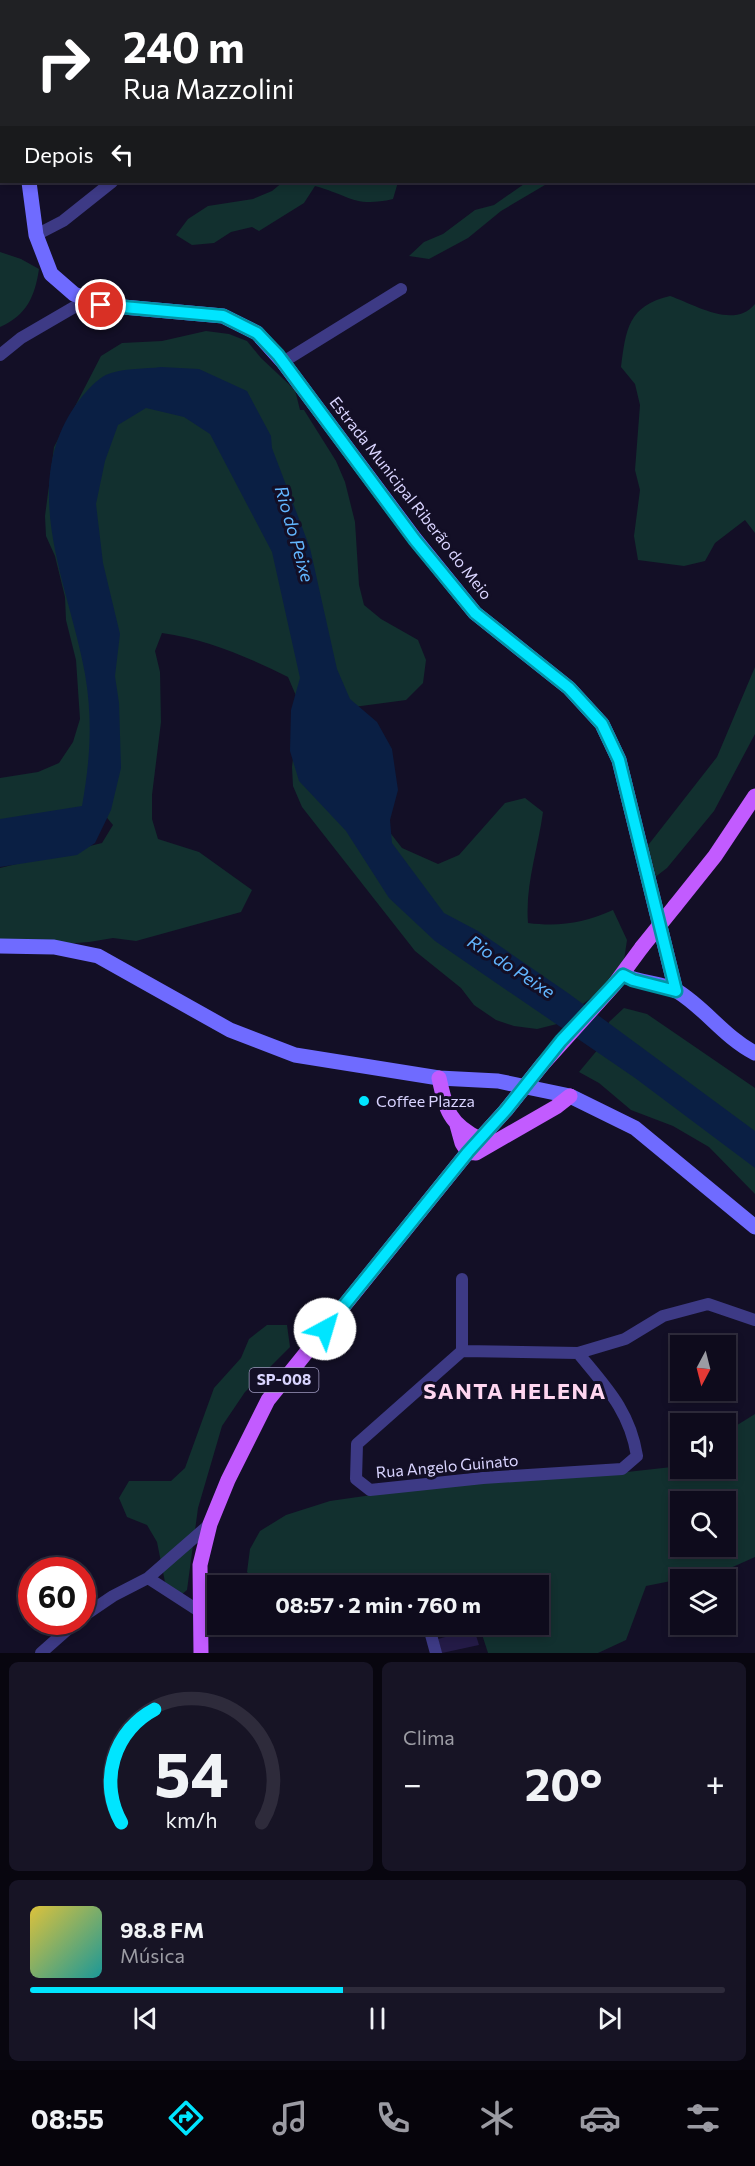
<!DOCTYPE html>
<html lang="pt">
<meta charset="utf-8">
<style>
:root{--surface:#0e0b1c;--page:#171425;--text:#f1f3f6;--muted:#9b9ba3;--line:#2e2b3b;--accent:#00e5ff}
body{margin:0;font-family:Commissioner,sans-serif;background:var(--page);color:var(--text);height:100vh;display:flex;flex-direction:column;font-size:22px;white-space:nowrap}
*{box-sizing:border-box;margin:0}
p{font-size:20px;color:var(--muted)}
.icon{flex:none;width:33px;height:33px;fill:none;stroke:currentColor;stroke-width:2;stroke-linecap:round;stroke-linejoin:round}
.map{position:relative;height:1653px;overflow:hidden}
.drawer{display:flex;flex-direction:column;gap:9px;padding:9px;background:#08060f;flex:1}
.drawer>*{flex:none}
.top-card{position:absolute;left:0px;top:0px;width:756px;height:183px;box-shadow:0 3px 9px #0003,0 0 0 2px var(--line);background:#202124;color:#fff;overflow:hidden}
.needle{width:39px;rotate:187deg}
.tools{position:absolute;left:670px;top:1335px;display:grid;gap:12px}
.tools a{display:grid;place-items:center;width:66px;height:66px;border-radius:0px;background:var(--surface);box-shadow:0 3px 9px #0003,0 0 0 2px var(--line);font-size:30px}
.speed{position:absolute;left:18px;top:1557px;display:flex;gap:12px;font-size:30px;font-weight:700;text-align:center}
.speed>*{display:grid;place-content:center;width:78px;height:78px;border-radius:50%;background:var(--surface);box-shadow:0 3px 9px #0003,0 0 0 2px var(--line);line-height:1}
.speed .limit{border:9px solid #d22;background:#fff;color:#111}
.pin{position:absolute;display:grid;place-items:center;width:51px;height:51px;color:#fff;margin:-26px;border:3px solid #fff;border-radius:50%;box-shadow:0 2px 6px #0007}
.me{position:absolute;width:66px;margin:-33px;rotate:39deg;stroke-linejoin:round;filter:drop-shadow(0 0 4px #0008)}
.turn{display:flex;align-items:center;gap:21px;height:126px;padding:0 24px;font-size:27px}
.turn .icon{width:78px;height:78px;stroke-width:2.5}
.turn b{display:block;font-size:42px;line-height:51px}
.then{display:flex;align-items:center;height:57px;padding:0 24px;background:#0003;gap:12px;font-size:22px}
.big{font-size:45px;font-weight:700;line-height:1.1}
.drawer .card{flex:1;display:flex;flex-direction:column;justify-content:center;gap:9px;min-width:0;padding:0 21px;border-radius:9px;background:var(--page)}
.drawer .dial{align-items:center;gap:0}
.dial svg{height:156px;overflow:visible;fill:none;stroke:var(--line);stroke-width:7;stroke-linecap:round;text-anchor:middle}
.dial text{fill:var(--text);stroke:none}
.song{display:flex;align-items:center;gap:18px}
.cover{width:72px;height:72px;border-radius:9px;background:linear-gradient(135deg,hsl(50 70% 55%),hsl(180 70% 35%))}
.played{height:6px;border-radius:3px;background:linear-gradient(90deg,var(--accent) 45%,var(--line) 45%)}
.keys{display:flex;justify-content:space-around;direction:ltr}
.heat{display:flex;justify-content:space-between;align-items:center;font-size:33px;direction:ltr}
.drawer .tiles{flex:1;display:grid;gap:9px;grid-template-columns:1fr 1fr}
.card:last-child{grid-column:span 2}
.trip{position:absolute;left:207px;top:1575px;width:342px;height:60px;border-radius:0px;background:var(--surface);box-shadow:0 3px 9px #0003,0 0 0 2px var(--line);font-weight:700;line-height:60px;text-align:center}
.tab-bar{display:flex;height:96px;justify-content:space-around;align-items:center;background:#06040b;color:var(--muted)}
.tab-bar .icon{width:42px;height:42px}
.tab-bar .selected{color:var(--accent)}
.tab-bar b{font-size:27px;color:var(--text)}
.map>svg:first-child{display:block}
</style>
<div class="map">
<svg width="755" height="1653" viewBox="0 0 755 1653">
<rect width="100%" height="100%" fill="#130f26"/>
<path fill="#12302f" fill-rule="evenodd" d="M283,182H398L393,199C354,208 349,195 315,186L304,203L259,231L252,227L231,232L214,243L192,245L176,235L188,219L208,206L253,199L272,191Z
M527,182H550L501,211L468,238L429,259L409,256L424,242L443,234L475,210L494,205Z
M0,252L21,259L39,269C35,296 27,315 0,327Z
M670,296C694,304 734,330 755,304V533L745,520L715,543L705,561L684,566L638,560L634,536L640,490L635,470L640,405L635,384L621,367C626,329 628,306 670,296Z
M206,331L229,334L247,341L261,358L295,390L300,410H304L336,461L345,482L355,522L359,585L364,605L381,619L418,640L426,660L423,683L406,700L346,708L388,830L402,848L438,864L459,855L505,803L525,798L543,812C538,849 525,885 528,923C560,927 583,923 613,910L627,940L623,967L609,984L557,1024L537,1029L514,1026L496,1020L474,1005L461,988L415,951L302,807L293,786L292,767L298,717L297,698L288,677C248,657 206,639 162,633L155,651L160,672L161,722L152,795V819L158,839L199,852L252,890L241,912L136,941L113,938L89,942L0,949V868L102,843L113,825L99,808L0,832V778L38,772L59,763L73,742L80,719L76,660L66,620L65,597L55,556L46,536L45,516L54,447L101,356L122,343L162,341Z
M755,667V734L714,811L667,868L650,881L642,853L717,757Z
M624,1008L647,1014L755,1088V1194L709,1147L673,1126L631,1110L599,1083L579,1072L604,1042L609,1022Z
M267,1325H287L290,1347L245,1392L222,1426L198,1508L187,1590L175,1600L165,1582L157,1542L147,1525L127,1517L119,1498L129,1481H171L185,1468L214,1388L241,1358L249,1339Z
M755,1414V1557L726,1570L646,1586L626,1640L598,1653H488L479,1625L538,1624V1586H260L247,1572L250,1549L260,1531L286,1515L330,1501L497,1477L618,1473L681,1466V1468H726V1432ZM681,1502H726V1546H681Z"/>
<path fill="#0a1f44" d="M161,367L199,369L247,391L271,436L272,448L310,548L337,669L350,699L377,722L392,749L398,790L390,820L392,843L444,913L478,931L568,993L755,1131V1168L635,1078L435,941L389,898L346,831L299,781L290,751L291,710L300,678L272,552L210,434L184,417L146,408L118,425L105,461L96,504L103,563L120,634L115,676L119,703L121,768L111,810L95,843L77,855L0,867V819L82,806C90,761 93,720 85,674C70,588 18,489 75,406C83,395 97,377 111,373C126,368 145,369 161,367Z"/>
<path fill="#241b47" d="M474,1629L479,1645L442,1653L438,1639Z"/>
<g fill="none" stroke-linecap="round" stroke-linejoin="round">
<path stroke="#3d3a85" stroke-width="12" d="M158,0L160,2
M281,2L282,0
M0,132H2
M36,235L63,221L112,182
M0,355L21,338L88,299
M283,362L401,289
M462,1351V1279
M578,1353C606,1387 630,1411 637,1456L622,1469L483,1478L370,1490L356,1479L357,1444L462,1351L578,1353L625,1339L663,1316L708,1304L755,1320
M148,1578L210,1524
M82,1617L113,1596L148,1578L199,1611
M428,1624L436,1653
M41,1653L76,1622"/>
<path stroke="#6f6bff" stroke-width="15" d="M7,0V2
M29,182L36,235L51,274L74,294L101,305L223,316L257,333L283,362L415,539L475,613L569,688L602,724L619,760L676,991
M0,946L54,947L98,956L230,1030L295,1055L439,1078L498,1081L570,1096L635,1128L755,1227
M623,975C640,984 661,982 677,991C705,1008 724,1037 755,1053"/>
<path stroke="#c25bff" stroke-width="15" d="M675,906L715,856L755,796
M542,1065L614,985L642,947
M439,1078C446,1110 449,1124 480,1139
M457,1125L462,1143L468,1152L476,1153L556,1107L570,1096
M201,1653L200,1565L210,1524L228,1480L268,1400L468,1152L506,1110"/>
<path stroke="#c25bff" stroke-width="15" d="M642,947L675,906
M506,1110L542,1065"/>
</g>
<g fill="none" stroke-linecap="round" stroke-linejoin="round">
<g stroke="#0095a6" stroke-width="15">
<path id="route" d="M101,305L223,316L257,333L278,355L415,540L475,613L569,688L602,724L619,760L676,991L633,980L623,975L561,1041L506,1110L468,1152L325,1329"/>
</g>
<use href="#route" stroke="#00e5ff" stroke-width="10"/>
</g>
<circle fill="#00e5ff" stroke="#130f26" stroke-width="2" cx="364" cy="1101" r="6"/>
<g text-anchor="middle" stroke-width="6" stroke-linejoin="round" paint-order="stroke">
<rect fill="#130f26" stroke="#9e99be" stroke-width="1.5" x="249.5" y="1368" width="69" height="24" rx="4.5"/>
<g font-size="15" font-weight="bold" fill="#d9d4ff">
<text x="284" y="1385">SP-008</text>
</g>
<g font-size="16" fill="#d9d4ff" stroke="#130f26">
<text transform="translate(411 498) rotate(52)" y="6">Estrada Municipal Riberão do Meio</text>
<text transform="translate(447 1466) rotate(-5)" y="6">Rua Angelo Guinato</text>
</g>
<g font-size="16" fill="#d9d4ff" stroke="#130f26" text-anchor="start">
<text x="376" y="1107">Coffee Plazza</text>
</g>
<g font-size="18" font-style="italic" fill="#62b6ff" stroke="#130f26">
<text transform="translate(294 534) rotate(74)" y="6">Rio do Peixe</text>
<text transform="translate(511 967) rotate(33)" y="6">Rio do Peixe</text>
</g>
<g font-size="22" font-weight="bold" letter-spacing="1.5" fill="#ffd6f0" stroke="#130f26">
<text x="515" y="1399">SANTA HELENA</text>
</g>
</g>
</svg>
<div class="tools">
<a><svg class="needle" viewBox="-14 -14 28 28"><path d="M0-13l5 13h-10z" fill="#e53935"/><path d="M0 13l5-13h-10z" fill="#9b9ba3"/></svg></a>
<a><svg class="icon" aria-label="sound" viewBox="0 0 24 24"><path d="M4 9h4l5-4v14l-5-4H4zM17 9q2 3 0 6"/></svg></a>
<a><svg class="icon" aria-label="search" viewBox="0 0 24 24"><circle cx="10" cy="10" r="6"/><path d="M15 15l6 6"/></svg></a>
<a><svg class="icon" aria-label="layers" viewBox="0 0 24 24"><path d="M12 4l9 5-9 5-9-5zM3 14l9 5 9-5"/></svg></a>
</div>
<div class="speed"><div class="limit">60</div></div>
<div class="pin" style="left:101px;top:305px;background:#d93025"><svg class="icon" aria-label="arrive" viewBox="0 0 24 24"><path d="M6 21V4h12l-3 4 3 4H6"/></svg></div>
<svg class="me" style="left:325px;top:1329px" viewBox="-20 -20 40 40"><circle r="19" fill="#fff"/><path d="M0-13L10 11 0 6-10 11z" fill="#00e5ff"/></svg>
<div class="trip">08:57 · 2 min · 760 m</div>
<div class="top-card">
<div class="turn"><svg class="icon" aria-label="right" viewBox="0 0 24 24"><path d="M7 20v-9h11M14 6l5 5-5 5"/></svg><div><b>240 m</b>Rua Mazzolini</div></div>
<div class="then">Depois<svg class="icon" aria-label="left" viewBox="0 0 24 24"><path d="M17 20v-9H6M10 6l-5 5 5 5"/></svg></div>
</div>
</div>
<section class="drawer">
<div class="tiles">
<div class="card dial"><svg viewBox="0 0 100 80">
<path d="M14 69A42 42 0 1 1 86 69"/>
<path d="M14 69A42 42 0 0 1 31 11" stroke="#00e5ff"/>
<text x="50" y="56" font-size="32" font-weight="700">54</text>
<text x="50" y="72" font-size="11">km/h</text>
</svg></div>
<div class="card"><p>Clima</p>
<div class="heat"><a>−</a><b class="big">20°</b><a>+</a></div>
</div>
<div class="card">
<div class="song"><i class="cover"></i><div><b>98.8 FM</b><p>Música</p></div></div>
<div class="played"></div>
<div class="keys"><svg class="icon" aria-label="previous" viewBox="0 0 24 24"><path d="M18 5L8 12l10 7zM5 5v14"/></svg><svg class="icon" aria-label="pause" viewBox="0 0 24 24"><path d="M8 5v14M16 5v14"/></svg><svg class="icon" aria-label="next" viewBox="0 0 24 24"><path d="M6 5l10 7-10 7zM19 5v14"/></svg></div>
</div>
</div>
</section>
<nav class="tab-bar">
<b>08:55</b>
<svg class="icon selected" aria-label="directions" viewBox="0 0 24 24"><path d="M12 3l9 9-9 9-9-9zM9 14v-3h6M13 9l2 2-2 2"/></svg>
<svg class="icon" aria-label="music" viewBox="0 0 24 24"><path d="M9 18V5l10-2v13"/><circle cx="6" cy="18" r="3"/><circle cx="16" cy="16" r="3"/></svg>
<svg class="icon" aria-label="phone" viewBox="0 0 24 24"><path d="M5 4h4l2 5-3 2q2 4 5 5l2-3 5 2v4C11 20 4 13 5 4z"/></svg>
<svg class="icon" aria-label="climate" viewBox="0 0 24 24"><path d="M12 3v18M4 7l16 10M4 17L20 7"/></svg>
<svg class="icon" aria-label="car" viewBox="0 0 24 24"><path d="M5 17H2v-5l4-1 3-4h7l3 4 3 1v5h-3M9 17h6M6 11h13"/><circle cx="7" cy="17" r="2"/><circle cx="17" cy="17" r="2"/></svg>
<svg class="icon" aria-label="filters" viewBox="0 0 24 24"><path d="M4 7h16M4 17h16"/><circle cx="9" cy="7" r="2"/><circle cx="15" cy="17" r="2"/></svg>
</nav>
